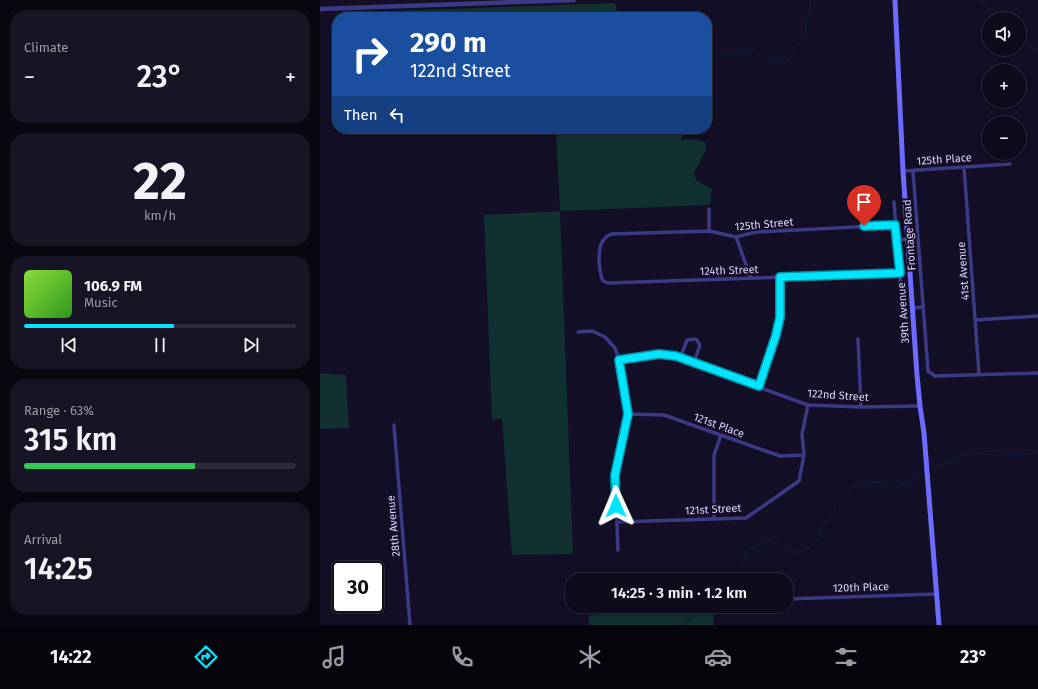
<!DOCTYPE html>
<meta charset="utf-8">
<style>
:root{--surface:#0e0b1c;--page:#171425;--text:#f1f3f6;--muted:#9b9ba3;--line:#2e2b3b;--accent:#00e5ff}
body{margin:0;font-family:"Fira Sans",sans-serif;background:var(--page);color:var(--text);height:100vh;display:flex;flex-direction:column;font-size:15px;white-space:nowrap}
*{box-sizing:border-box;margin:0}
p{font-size:13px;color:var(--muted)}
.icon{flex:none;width:22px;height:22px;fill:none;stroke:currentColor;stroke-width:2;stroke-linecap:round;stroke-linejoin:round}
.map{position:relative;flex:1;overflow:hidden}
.panel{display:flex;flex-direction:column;gap:10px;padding:10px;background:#08060f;width:320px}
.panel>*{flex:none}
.banner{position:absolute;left:12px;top:12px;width:380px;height:122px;border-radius:16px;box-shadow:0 2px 6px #0003,0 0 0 1px var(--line);background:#1a4fa0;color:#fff;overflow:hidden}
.tools{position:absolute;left:662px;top:12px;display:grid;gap:8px}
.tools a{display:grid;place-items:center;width:44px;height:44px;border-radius:50%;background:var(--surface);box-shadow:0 2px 6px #0003,0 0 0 1px var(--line);font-size:20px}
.speed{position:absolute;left:12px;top:561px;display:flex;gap:8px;font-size:20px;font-weight:700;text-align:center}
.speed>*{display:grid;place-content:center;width:52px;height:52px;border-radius:50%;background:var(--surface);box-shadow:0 2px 6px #0003,0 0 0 1px var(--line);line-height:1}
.speed .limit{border:2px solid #111;border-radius:6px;background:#fff;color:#111}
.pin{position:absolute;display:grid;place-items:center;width:34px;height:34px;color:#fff;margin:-41px -17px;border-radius:50% 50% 50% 0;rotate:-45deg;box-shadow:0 0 4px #0007}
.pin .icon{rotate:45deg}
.me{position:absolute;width:44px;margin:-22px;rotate:359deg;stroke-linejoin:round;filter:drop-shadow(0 0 3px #0008)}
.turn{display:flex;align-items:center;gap:14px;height:84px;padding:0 12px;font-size:18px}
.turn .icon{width:52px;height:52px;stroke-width:2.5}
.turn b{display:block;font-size:28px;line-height:34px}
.then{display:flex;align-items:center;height:38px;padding:0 12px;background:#0003;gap:8px;font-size:15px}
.big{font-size:30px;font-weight:600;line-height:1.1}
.panel .card{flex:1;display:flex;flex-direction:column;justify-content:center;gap:6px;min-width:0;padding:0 14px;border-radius:16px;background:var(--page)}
.panel .dial{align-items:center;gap:0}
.dial b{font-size:52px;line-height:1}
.song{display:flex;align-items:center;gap:12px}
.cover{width:48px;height:48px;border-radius:6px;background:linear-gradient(135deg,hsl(90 70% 55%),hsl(110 70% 35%))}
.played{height:4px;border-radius:2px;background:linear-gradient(90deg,var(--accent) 55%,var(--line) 55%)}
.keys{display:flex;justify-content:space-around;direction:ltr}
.heat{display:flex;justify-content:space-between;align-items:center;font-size:22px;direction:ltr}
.charge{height:6px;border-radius:3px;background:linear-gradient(90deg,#34c759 63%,var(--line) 0)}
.trip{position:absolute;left:245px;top:573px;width:228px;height:40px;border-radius:16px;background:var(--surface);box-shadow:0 2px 6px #0003,0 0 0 1px var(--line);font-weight:600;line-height:40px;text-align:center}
.tabs{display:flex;height:64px;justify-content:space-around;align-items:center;background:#06040b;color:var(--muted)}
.tabs .icon{width:28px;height:28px}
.tabs .active{color:var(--accent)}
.tabs b{font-size:18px;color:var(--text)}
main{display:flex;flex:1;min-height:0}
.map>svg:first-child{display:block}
</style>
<main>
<section class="panel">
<div class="card"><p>Climate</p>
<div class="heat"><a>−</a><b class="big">23°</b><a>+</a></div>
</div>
<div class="card dial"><b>22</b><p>km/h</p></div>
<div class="card">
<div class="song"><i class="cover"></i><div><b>106.9 FM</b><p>Music</p></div></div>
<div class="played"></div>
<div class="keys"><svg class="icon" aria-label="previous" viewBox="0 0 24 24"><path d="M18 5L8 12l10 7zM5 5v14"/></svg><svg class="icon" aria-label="pause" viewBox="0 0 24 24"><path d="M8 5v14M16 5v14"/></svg><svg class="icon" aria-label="next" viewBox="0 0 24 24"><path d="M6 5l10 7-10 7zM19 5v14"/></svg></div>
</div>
<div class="card"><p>Range · 63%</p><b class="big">315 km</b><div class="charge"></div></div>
<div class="card"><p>Arrival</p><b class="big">14:25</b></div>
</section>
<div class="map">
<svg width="718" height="625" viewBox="0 0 718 625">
<rect width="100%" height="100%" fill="#130f26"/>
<path fill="#12302f" d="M293,3L296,5L297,17H42L40,12Z
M236,129H365L361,140L375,139L386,143V150L374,173L376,180L392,189L390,205L240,211L253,554L192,555L182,419L172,420L164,215L240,211Z
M0,373L26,375L29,428L0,429Z
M384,606H393L394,625H269V615Z"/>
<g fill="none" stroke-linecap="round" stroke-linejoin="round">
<path stroke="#0a1f44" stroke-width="1" d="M70,0L72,3
M662,0L675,19
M76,9L80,17
M699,37L713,48L718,53
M387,57L432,50L466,64L485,34L491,0
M610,476L618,468L635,457L653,453L673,451L694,455L718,453
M422,566L430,547L437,546L442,541H450L463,545L472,552H481L494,544L500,537V527L513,515L516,501C522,498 525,493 531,489C541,482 552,482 564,483L570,478L585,484L594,480L596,476L601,478H604
M412,580L420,572
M362,625L366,623L385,606"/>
<path stroke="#3d3a85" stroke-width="3.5" d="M644,167L659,374
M583,171L690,164
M593,171L608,371L615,376L718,373
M574,202L582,304
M575,225L436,232L416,237L389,231L291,234C279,240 279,250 279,262C280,269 280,275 283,281L288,283L579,273
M389,231V209
M416,237L431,278
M577,240L588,239
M593,308L603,307
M655,320L718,316
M258,332L272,331L285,337L295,348L299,360L308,414L295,475L298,550
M538,339L541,407
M360,358L367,340L376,339L380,345L374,363
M299,360L339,354L356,357L488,405L541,407L600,406
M439,386L456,335L460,317V277
M308,414L344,415L460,456L484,455
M74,425L90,625
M394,519V455L401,435
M297,522L426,518L479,481L484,455L482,434L488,405
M466,599L616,594"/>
<path stroke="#3d3a85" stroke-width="4.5" d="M0,9L254,0"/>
<path stroke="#6f6bff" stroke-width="5" d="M575,0L583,171L597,375L600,406L604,433L619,625"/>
</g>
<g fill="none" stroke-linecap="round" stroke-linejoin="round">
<g stroke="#0095a6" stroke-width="10">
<path id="route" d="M296,506L295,475L308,414L299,360L339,354L356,356L439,386L456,335L460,317V277L580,273L575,225L544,226"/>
</g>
<use href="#route" stroke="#00e5ff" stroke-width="7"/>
</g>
<g text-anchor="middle" stroke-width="4" stroke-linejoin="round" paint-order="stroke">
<g font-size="11" fill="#d9d4ff" stroke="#130f26">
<text transform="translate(624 159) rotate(-4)" y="4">125th Place</text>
<text transform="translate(444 224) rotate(-5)" y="4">125th Street</text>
<text transform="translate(589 235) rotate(-94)" y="4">Frontage Road</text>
<text transform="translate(409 270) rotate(-2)" y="4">124th Street</text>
<text transform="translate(643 271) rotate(-94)" y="4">41st Avenue</text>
<text transform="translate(583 313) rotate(-94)" y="4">39th Avenue</text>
<text transform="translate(518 395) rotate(4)" y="4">122nd Street</text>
<text transform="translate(399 425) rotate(20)" y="4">121st Place</text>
<text transform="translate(393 509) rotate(-3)" y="4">121st Street</text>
<text transform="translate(73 526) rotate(-95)" y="4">28th Avenue</text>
<text transform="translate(541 587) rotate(-2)" y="4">120th Place</text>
</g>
</g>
</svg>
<div class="tools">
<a><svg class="icon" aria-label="sound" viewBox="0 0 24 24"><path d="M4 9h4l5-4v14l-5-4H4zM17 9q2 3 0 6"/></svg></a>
<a>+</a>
<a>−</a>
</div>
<div class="speed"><div class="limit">30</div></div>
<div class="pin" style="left:544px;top:226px;background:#d93025"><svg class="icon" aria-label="arrive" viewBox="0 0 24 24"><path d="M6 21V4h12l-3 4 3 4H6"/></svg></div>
<svg class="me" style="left:296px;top:506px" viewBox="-20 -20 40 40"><path d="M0-17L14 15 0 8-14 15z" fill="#00e5ff" stroke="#fff" stroke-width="4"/></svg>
<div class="trip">14:25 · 3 min · 1.2 km</div>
<div class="banner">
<div class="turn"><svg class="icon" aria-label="right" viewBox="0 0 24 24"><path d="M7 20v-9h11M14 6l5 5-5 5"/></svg><div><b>290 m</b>122nd Street</div></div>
<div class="then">Then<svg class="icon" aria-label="left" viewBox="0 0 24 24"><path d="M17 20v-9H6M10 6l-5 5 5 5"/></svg></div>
</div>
</div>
</main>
<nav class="tabs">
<b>14:22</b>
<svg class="icon active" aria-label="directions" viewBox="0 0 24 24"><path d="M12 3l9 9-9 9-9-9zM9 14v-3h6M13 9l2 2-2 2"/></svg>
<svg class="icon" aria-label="music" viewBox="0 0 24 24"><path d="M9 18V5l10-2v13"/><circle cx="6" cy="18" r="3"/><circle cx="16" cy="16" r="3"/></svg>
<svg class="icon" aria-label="phone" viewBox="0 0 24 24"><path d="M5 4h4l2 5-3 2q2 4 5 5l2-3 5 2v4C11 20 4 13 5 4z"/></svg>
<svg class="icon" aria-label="climate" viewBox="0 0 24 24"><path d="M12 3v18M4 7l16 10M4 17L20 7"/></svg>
<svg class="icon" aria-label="car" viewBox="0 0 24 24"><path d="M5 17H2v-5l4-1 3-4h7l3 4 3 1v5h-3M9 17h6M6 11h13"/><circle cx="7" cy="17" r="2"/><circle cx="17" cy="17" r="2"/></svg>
<svg class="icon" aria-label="filters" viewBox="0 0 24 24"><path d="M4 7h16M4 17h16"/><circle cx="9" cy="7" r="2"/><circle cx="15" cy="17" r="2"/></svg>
<b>23°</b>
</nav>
